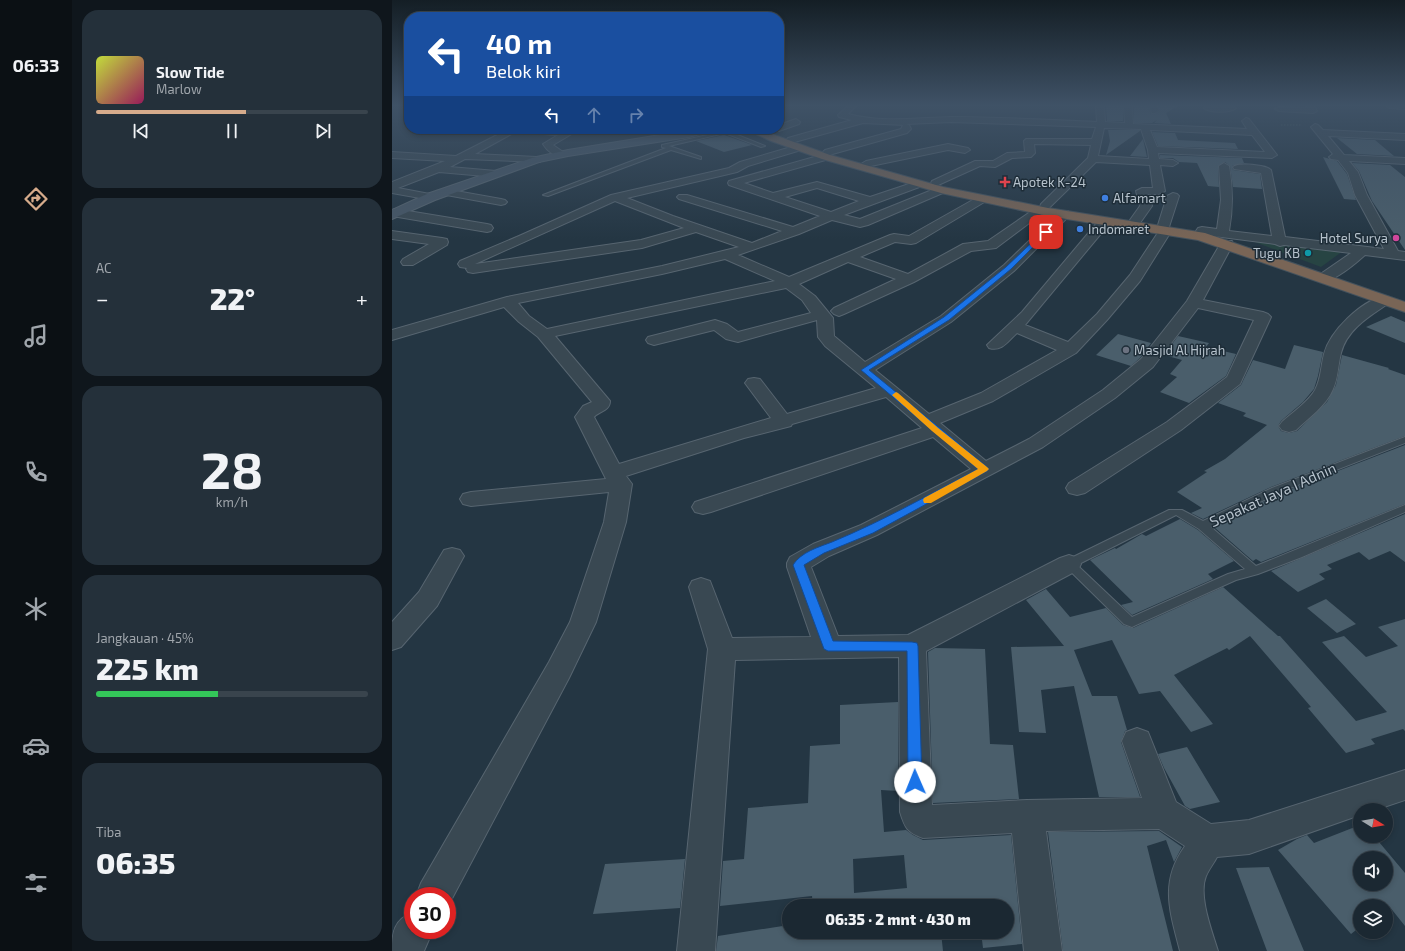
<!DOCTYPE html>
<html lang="id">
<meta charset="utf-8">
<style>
:root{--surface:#1b2832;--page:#24303a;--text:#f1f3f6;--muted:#a0a6ac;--line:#39444d;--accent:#d6ab8b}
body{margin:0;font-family:"Exo 2",sans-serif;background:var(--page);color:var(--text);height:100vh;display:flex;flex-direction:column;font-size:15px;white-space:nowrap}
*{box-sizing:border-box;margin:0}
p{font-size:13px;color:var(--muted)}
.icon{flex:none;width:22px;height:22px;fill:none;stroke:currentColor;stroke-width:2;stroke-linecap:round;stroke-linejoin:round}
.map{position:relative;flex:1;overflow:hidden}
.side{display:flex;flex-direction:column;gap:10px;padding:10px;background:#0f161c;width:320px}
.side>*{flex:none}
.banner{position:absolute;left:12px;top:12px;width:380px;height:122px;border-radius:16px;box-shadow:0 2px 6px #0003,0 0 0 1px var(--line);background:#1a4fa0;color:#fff;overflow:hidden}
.needle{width:26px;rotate:101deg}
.fabs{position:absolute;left:961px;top:803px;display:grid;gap:8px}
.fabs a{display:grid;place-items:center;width:40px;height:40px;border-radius:50%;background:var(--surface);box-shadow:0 2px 6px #0003,0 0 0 1px var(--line);font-size:20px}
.speed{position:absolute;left:12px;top:887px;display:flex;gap:8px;font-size:20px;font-weight:700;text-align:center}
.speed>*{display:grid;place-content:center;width:52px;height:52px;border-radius:50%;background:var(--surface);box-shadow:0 2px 6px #0003,0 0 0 1px var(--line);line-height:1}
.speed .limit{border:6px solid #d22;background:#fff;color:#111}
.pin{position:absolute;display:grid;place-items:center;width:34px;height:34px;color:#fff;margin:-17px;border-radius:8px;box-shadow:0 2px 6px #0006}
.me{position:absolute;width:44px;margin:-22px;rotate:359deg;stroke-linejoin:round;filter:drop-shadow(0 0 3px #0008)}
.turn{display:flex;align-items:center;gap:14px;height:84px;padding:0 16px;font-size:18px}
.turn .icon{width:52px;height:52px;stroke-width:2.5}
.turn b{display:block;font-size:28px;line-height:34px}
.lanes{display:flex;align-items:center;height:38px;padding:0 16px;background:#0003;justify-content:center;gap:20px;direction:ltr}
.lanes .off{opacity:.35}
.big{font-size:30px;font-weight:800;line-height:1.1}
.side .card{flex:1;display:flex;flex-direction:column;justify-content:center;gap:6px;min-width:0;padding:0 14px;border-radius:16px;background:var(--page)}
.side .dial{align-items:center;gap:0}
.dial b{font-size:52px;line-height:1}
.song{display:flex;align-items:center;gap:12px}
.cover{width:48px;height:48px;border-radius:6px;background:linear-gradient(135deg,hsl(70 70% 55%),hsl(330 70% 35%))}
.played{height:4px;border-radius:2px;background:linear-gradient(90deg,var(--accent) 55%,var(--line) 55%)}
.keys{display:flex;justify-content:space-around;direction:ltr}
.heat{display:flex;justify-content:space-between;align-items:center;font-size:22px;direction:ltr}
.charge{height:6px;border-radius:3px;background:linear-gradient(90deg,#34c759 45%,var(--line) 0)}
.trip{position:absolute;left:390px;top:899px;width:232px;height:40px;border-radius:20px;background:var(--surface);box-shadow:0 2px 6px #0003,0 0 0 1px var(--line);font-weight:800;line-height:40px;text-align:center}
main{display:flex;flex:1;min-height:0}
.menu{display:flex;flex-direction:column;width:72px;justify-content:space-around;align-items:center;background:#0b1014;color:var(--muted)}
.menu .icon{width:28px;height:28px}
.menu .active{color:var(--accent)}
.menu b{font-size:18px;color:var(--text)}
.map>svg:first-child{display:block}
</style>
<main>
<nav class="menu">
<b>06:33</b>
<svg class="icon active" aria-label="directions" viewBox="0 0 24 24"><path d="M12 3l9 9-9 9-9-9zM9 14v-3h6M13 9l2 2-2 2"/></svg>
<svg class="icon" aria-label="music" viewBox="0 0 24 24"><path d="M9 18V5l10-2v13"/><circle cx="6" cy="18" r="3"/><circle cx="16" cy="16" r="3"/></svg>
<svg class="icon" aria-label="phone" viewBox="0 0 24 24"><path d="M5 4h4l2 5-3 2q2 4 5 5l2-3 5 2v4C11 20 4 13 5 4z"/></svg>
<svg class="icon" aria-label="climate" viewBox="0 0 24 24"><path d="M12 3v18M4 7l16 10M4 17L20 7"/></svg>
<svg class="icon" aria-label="car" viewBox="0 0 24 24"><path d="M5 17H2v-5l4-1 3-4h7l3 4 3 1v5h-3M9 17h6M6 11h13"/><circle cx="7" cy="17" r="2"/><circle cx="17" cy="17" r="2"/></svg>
<svg class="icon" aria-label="filters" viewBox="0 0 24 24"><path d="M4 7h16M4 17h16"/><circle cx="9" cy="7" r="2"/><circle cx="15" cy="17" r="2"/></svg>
</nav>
<section class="side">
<div class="card">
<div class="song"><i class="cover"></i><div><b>Slow Tide</b><p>Marlow</p></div></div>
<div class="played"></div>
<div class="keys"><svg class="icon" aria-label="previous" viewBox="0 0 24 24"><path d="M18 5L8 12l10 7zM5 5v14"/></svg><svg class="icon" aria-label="pause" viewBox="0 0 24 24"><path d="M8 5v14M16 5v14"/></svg><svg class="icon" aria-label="next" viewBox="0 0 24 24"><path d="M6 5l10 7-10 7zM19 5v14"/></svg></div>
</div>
<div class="card"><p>AC</p>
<div class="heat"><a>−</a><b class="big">22°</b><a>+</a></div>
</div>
<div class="card dial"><b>28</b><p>km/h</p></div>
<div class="card"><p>Jangkauan · 45%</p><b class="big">225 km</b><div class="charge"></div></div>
<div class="card"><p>Tiba</p><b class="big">06:35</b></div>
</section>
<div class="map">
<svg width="1013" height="951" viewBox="0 0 1013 951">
<rect width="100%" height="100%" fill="#243643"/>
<path fill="#274443" d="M860,241L951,251L929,267Z"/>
<path fill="#4a5e6b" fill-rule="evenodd" d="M714,106H731V121H715Z
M742,106H756L759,114H763L768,112L766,106H786L774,113L779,124L762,123L765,120L760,123H742Z
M716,130H748V131L714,155L718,141Z
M760,132L783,133L786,140L843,143L846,149L766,146Z
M332,135L341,138L360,145L332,152L304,141Z
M945,138L983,140L1002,156L965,154Z
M751,139L755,157L738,156Z
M768,155L850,158L852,163L840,166L841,170L868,174L870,189L841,187L838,166L833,162L826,166L827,187L816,186L805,163L787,162L781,158H768Z
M931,157L945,161L955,174L964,200L952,199Z
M960,163L998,165L1013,177V250L980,201L967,171Z
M999,316L1013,322V343L974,327Z
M726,334L759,343L748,358L739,366L704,355Z
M786,336L817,343L814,347L844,354L834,376L797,403L768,392L785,377L778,374L790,360L772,355Z
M902,345L931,352L926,376L922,389L911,402L889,421L886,426L889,431L897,433L905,431L935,402L944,385L950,355L997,368L996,369L1013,375V436L879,487L811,519L799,513L810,508L785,492L815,472L812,471L833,459L875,425L851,416L854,413L826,403L849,385L861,360L893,369Z
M1013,445V504L869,562L864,559L861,561L854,555L822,527L889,493Z
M1013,514V562L998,551L977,560L967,552L935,565L940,569L927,574L933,579L906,592L879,571Z
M788,519L806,530L842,561L816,574L821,579L740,615L729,605L741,602L698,560L723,548L724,549L750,534L754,536Z
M831,587L886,636H888L964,721L995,712L930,642L952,636L974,657L1006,646L986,627L1013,619V731L1011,729L979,739L983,744L954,753L916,708L919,707L858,636L837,650L835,648L782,675L821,724L799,732L768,691L747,694L720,640L682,650L700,696H725L735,730L733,731L729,742L748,797H707L682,686L649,690L654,733L627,732L619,647L672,646L634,600L654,589L678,617L714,608L731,625L741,628Z
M934,599L964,624L945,633L915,608Z
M543,648L593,649L598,744L621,745L627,799L541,803L536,652Z
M506,702V791L489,790L492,832L514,830L521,835L531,840L619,835L630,944L591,948L589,932H615V906H421L420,896L328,906L331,861L352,859L356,808L416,803L418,746L448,744V705ZM512,855L515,888L462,893L461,859Z
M795,747L828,802L798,809L793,806L772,768L766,754Z
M968,825V836H982L1013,873V926L997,906H968V927L959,934L886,850L905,839L915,835L922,843ZM968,858H994V884H968Z
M767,831L790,847L782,862L774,840L755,846L781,951H671L656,832Z
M293,859L288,908L201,914L213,864Z
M877,867L912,951H875L844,868Z
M397,925V932H549L551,951H324L326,936Z"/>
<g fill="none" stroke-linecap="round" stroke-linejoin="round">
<g stroke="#576570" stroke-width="2">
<path id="lane" d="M343,129H352L338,132L373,146L369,147L333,133L277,146L309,157V159L279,150L156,196L151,195L274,148L270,147V145Z
M1013,437V443L888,492L819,527L864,566L1013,505V512L910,557L866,574L844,580L744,625L740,627L732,624L671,564L673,561L777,510H790L811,521L880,488ZM784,515L807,529L853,569L836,574L740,617L685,565Z"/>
</g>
<g stroke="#576570" stroke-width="2">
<path id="street" d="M456,106H464L456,114C490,123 524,118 559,117C607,117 656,120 705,122L704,106H712L713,122L733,123L732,106H740L741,124L855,129L850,121L854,118L857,119L885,155L880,158L766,153L767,159L781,160L786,163L781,166L768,165L773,191L767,194H756L760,206L748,223H740L738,220L748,206L744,191L750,188H761L758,165L704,162L657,208L653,209L652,212L604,248L579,251L522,282L452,314L447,316L442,314L439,311L442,308L504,279L456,262L407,284L423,296L441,318L442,336L473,362L549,316L612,265L668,211H676L678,214L676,217L622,271L559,322L483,370L537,414L589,393L665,350L625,333C616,341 610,352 597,348L595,345L630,312L709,218H717L719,221L717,224L633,325L676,342L705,314L738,275L769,228L766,225L775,196L781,193L785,194L787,196L777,227L780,230L748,281L715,320L684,353L601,401L548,423L594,461L637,439L711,390L749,359L795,301L830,241H840L841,244L811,300L871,312L876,314L879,317L848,384L789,430L693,493L685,495L677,493L674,488L677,483L775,422L835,377L862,320L806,308L761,367L723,398L651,447L485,535L437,556L419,567L446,636L516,635L668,558L677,555L686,558L689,564L686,570L534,651L540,805L635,800L750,798L730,741L734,732L745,728L756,732L784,802L819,824L857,820L1013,770V800L983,810H968V815L857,854L825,857C822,863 817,869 814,876C806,896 820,931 826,951H788C778,912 767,882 793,846L767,829L654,831L670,951H632L620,833L531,838C515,832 513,828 508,812L507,657L343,660L323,951H285L316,649L297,587L300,581L309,578L318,581L340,638L419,637L395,567V563L398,557L421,544L469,525L579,469L541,437L319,512L311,514L303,512L300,507L303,502L530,428L494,397L400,424L399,426L352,438L234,476L240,484L234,522L204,622L177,678L55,908V896H24L29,883L157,662L178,622L212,522L217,492L79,506L71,504L68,499L71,494L79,492L214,479L183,417L191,406L200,402L146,337L127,322L112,307L0,340V330L115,297L270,266L347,247L304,232L250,248L81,273L76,272L74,269L75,268L68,267L66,264L68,261L127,236L219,195L337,168L348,162L406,145L409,146L411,148L409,150L356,166L345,172L235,198L281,216L360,243L390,231L287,199L285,197L287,195H295L401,227L428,216L337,185L336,183L337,181L433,154L431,152L433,150L509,129L511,125H513L471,123L399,143L394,140L396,138L460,120L447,117L446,115ZM559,122L704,127L700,139H634L632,141L633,152L615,153L601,161H583L540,181L539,183L544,186L588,166L603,167L620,158L639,157L643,153L642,144L699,145L696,158L649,204L648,207L644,208L596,241L571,244L516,274L468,257L503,242L519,244L524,243L594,201L596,199L594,197H586L517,236L502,234L498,235L397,277L346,255L407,234L440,220L468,227L476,225L553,192L555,190L549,187L545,188L468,219L452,215L530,186L531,184L526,181L478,197L425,182L381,193L352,183L437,159L439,157L437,155L515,133L519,129L517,125L514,124ZM712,128L749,129L756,150L757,159L706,156ZM758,130L860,135L873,152L765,147ZM425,188L467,201L439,212L393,197ZM223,201L292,228L249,240L83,264ZM333,259L383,281L155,329L137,316L126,303L270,274ZM394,288L410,300L419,313L346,332L335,324L323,320L256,337L254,340L256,343L262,345L322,330L334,339L346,342L425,320L426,337L433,346L484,388L395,414L368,379L362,378L356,379L353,383L379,418L227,464L202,417C207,411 218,411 218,401L163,336Z
M757,106H765L767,111L763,113H760Z
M813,106H842L844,108C839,113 817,113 812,108Z
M914,106H922L925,111L921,113L887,111L883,109L887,107L915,108Z
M994,106H1013V109L998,108Z
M404,119L408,122L407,124L387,131L383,129H387V125Z
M923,124L926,125L931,130L1013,134V140L936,136L952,155L1013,158V164L957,161L966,172L975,195L1006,251L1013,252V260L973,255C963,264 940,284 927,281L925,278L927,275L959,253L892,245L888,246L883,244L806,234L804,231L806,228L810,227L825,229L829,200L827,166L832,163L837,166C841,188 841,209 837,231L880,236L869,173L842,169L841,167C846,162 875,165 879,170L893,237L992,249L963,195L956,173L946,160L939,159L937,157L941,154L919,127Z
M113,129H178L183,132L161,145L174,154L172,156C164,158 155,151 151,144L166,135L123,132L83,154L144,157L148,158L149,160L148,162L73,159L58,167L104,171L109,174L104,177L47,172L6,188L43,195L45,197L43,199L39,200L0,193V182L53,161L0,158V152L64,156L113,131Z
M556,144L576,148L578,150L573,153L556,150L474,167L469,164L474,161Z
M53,189L109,199L113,200L115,202L113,204L109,205L49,194L47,192Z
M4,209L95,224L99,225L101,228L99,231L95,232L0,216V210Z
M0,231L50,238L55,239L56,242L55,245L21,265H11L9,262L11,259L37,244L0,239Z
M992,296L997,297L999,300L997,303C978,316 955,329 949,353C946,365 946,378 941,389C934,406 916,418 904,430L897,432L890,430L887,426L890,422C901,412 916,402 923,390C929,379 929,365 932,354C938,331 969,301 992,296Z
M60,548L68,550L72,556L45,606L9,647L0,650V622L27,592L52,550Z
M21,912V930H41L32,951H0C0,932 2,920 21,912Z"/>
</g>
<g stroke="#576570" stroke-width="2">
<path id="secondary" d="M305,129H321L319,131L297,137L176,156L147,162L43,200L0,219V210L35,194L140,158L176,150Z"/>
</g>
<g stroke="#44525d" stroke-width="2">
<path id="highway" d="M353,129H366L438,155L551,187L656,208L813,233L1013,302V312L806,240L656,216L549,193L430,159L379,141Z"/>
</g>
<path stroke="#45605e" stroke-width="1" stroke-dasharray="1.5 1.5" stroke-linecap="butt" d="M889,125H910"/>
<use href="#lane" fill="#394852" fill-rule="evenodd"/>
<use href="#street" fill="#394852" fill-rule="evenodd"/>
<use href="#secondary" fill="#475766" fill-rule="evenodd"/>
<use href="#highway" fill="#796556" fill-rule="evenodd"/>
</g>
<linearGradient id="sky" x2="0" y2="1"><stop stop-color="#141e25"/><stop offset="0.44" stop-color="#3f5266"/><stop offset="1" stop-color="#3f5266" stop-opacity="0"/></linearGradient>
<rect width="1013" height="239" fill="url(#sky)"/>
<path fill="#1a73e8" stroke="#114b97" d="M652,231L656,232L619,269L557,320L477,370L595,467L597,469L595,471L481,533L432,553L412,565L441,641L520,642L525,643L526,646L530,782L528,786L523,788L518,786L516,782L515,651H436L432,649L401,565C409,552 427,547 440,542C491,521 538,494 586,469L469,370L552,317L614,267Z"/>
<path fill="#f59e0b" d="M504,392L506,393L546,428L595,467L597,469L595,471L539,503H532L531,500L532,498L586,469L540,431L501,396L500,395Z"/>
<path fill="#e0444e" stroke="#1e2d38" stroke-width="1.5" d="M611 176h4v4h4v4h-4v4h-4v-4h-4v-4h4z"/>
<g fill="#3f7fe0" stroke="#1e2d38" stroke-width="1.5">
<circle cx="713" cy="198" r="4"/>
<circle cx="688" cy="229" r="4"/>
</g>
<circle fill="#d1479c" stroke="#1e2d38" stroke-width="1.5" cx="1004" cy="238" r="4"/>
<circle fill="#0f9aa8" stroke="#1e2d38" stroke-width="1.5" cx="916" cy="253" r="4"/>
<circle fill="#6b7280" stroke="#1e2d38" stroke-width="1.5" cx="734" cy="350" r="4"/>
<g text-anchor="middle" stroke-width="3" stroke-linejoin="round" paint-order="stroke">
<g font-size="13" fill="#b6c2cc" stroke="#1e2d38" text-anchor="start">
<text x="621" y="187">Apotek K-24</text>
<text x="721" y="203">Alfamart</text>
<text x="696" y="234">Indomaret</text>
<text x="996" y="243" text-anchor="end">Hotel Surya</text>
<text x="908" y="258" text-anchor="end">Tugu KB</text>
<text x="742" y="355">Masjid Al Hijrah</text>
</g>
<g font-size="15" fill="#b6c2cc" stroke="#1e2d38">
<text transform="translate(881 495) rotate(-24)" y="5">Sepakat Jaya I Adnin</text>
</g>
</g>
</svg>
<div class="fabs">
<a><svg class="needle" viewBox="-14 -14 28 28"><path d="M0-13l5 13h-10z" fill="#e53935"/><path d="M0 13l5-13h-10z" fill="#a0a6ac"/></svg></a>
<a><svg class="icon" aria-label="sound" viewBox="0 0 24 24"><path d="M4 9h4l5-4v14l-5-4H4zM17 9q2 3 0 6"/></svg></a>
<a><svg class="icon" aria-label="layers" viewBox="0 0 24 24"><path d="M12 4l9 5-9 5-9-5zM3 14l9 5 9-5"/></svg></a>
</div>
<div class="speed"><div class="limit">30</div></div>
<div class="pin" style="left:654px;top:232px;background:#d93025"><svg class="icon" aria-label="arrive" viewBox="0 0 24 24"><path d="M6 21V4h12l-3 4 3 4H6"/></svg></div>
<svg class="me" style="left:523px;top:782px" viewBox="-20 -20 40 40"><circle r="19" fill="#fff"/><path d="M0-13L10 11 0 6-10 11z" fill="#1a73e8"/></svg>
<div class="trip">06:35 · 2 mnt · 430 m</div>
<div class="banner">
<div class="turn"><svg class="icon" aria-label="left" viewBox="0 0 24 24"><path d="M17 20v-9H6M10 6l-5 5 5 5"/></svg><div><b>40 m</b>Belok kiri</div></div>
<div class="lanes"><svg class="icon" aria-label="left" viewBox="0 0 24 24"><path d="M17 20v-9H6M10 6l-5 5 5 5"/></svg><svg class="icon off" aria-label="ahead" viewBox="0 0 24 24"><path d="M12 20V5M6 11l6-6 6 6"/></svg><svg class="icon off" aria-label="right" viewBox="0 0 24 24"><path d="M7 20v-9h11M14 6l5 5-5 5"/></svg></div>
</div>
</div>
</main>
